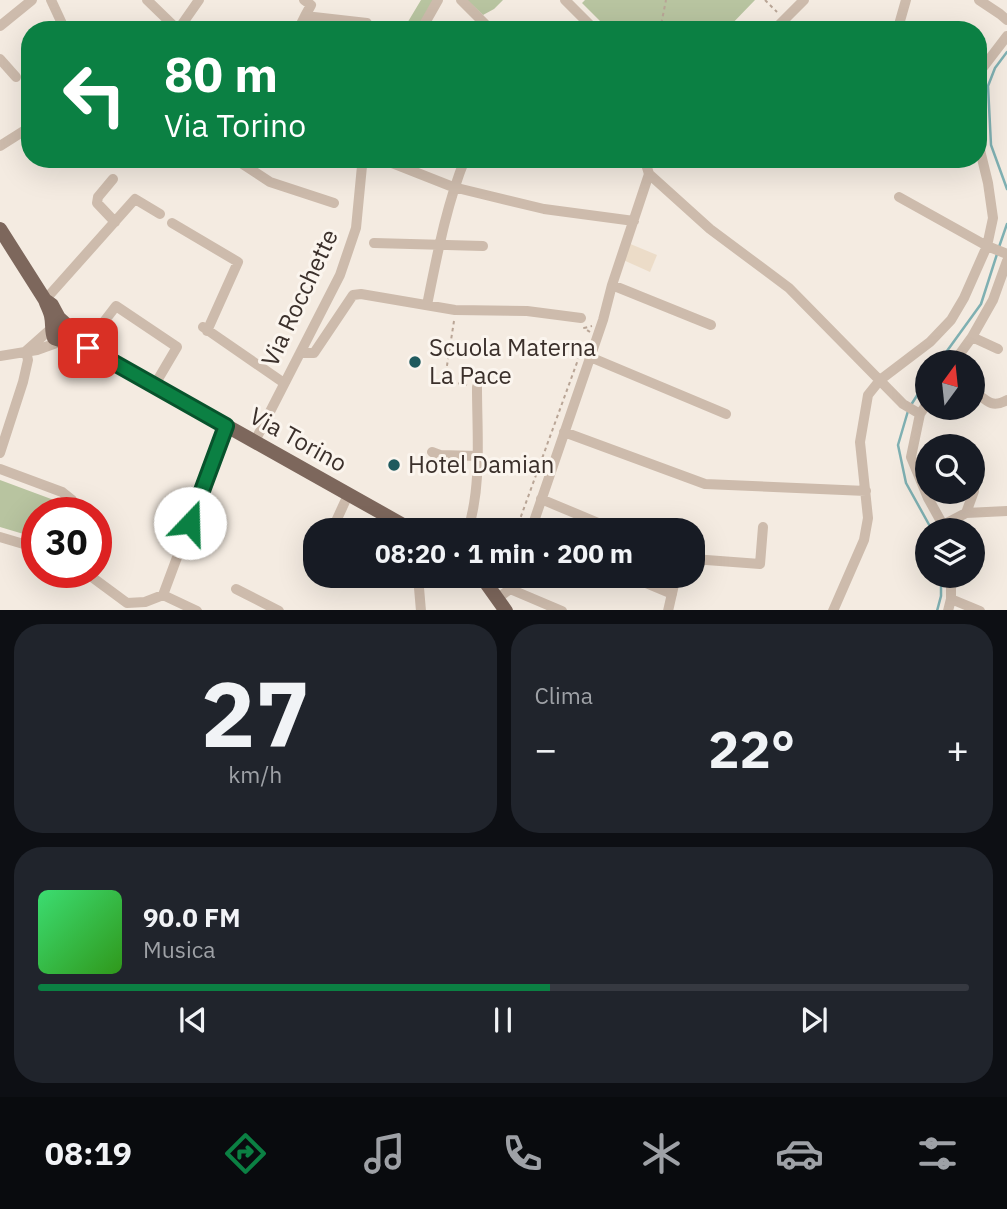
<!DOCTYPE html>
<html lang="it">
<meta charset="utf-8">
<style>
:root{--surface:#171b24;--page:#20242c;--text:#f1f3f6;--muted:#9ea1a6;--line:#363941;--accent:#0b8043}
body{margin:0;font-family:"IBM Plex Sans",sans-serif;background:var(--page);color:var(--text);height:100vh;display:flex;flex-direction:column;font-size:26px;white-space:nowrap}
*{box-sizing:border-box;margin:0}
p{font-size:23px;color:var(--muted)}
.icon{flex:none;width:38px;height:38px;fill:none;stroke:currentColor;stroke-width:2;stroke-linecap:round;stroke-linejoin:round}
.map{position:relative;height:610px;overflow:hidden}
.drawer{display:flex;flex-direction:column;gap:14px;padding:14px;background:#0d0f14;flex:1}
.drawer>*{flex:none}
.top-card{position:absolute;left:21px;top:21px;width:966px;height:147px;border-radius:28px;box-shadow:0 7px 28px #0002;background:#0b8043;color:#fff;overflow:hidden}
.needle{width:46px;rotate:15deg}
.buttons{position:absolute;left:915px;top:350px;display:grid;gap:14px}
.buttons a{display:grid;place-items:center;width:70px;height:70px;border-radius:50%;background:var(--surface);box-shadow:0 7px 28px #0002;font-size:35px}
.speed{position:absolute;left:21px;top:497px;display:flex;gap:14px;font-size:35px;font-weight:700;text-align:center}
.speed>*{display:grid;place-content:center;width:91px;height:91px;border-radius:50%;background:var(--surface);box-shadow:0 7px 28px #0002;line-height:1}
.speed .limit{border:10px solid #d22;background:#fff;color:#111}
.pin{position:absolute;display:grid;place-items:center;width:60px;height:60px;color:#fff;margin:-30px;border-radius:14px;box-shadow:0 4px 10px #0006}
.me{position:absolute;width:77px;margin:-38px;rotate:21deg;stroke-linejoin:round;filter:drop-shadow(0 0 5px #0008)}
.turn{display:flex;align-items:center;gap:24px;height:147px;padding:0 28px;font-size:32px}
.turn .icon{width:91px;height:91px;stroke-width:2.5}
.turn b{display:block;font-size:49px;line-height:60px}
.big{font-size:52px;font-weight:800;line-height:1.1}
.drawer .widget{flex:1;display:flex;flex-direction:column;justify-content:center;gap:10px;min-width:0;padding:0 24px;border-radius:28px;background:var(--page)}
.drawer .dial{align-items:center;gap:0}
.dial b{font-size:91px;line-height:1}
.song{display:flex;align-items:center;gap:21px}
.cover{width:84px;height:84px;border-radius:10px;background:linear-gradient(135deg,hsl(140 70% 55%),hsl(110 70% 35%))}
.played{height:7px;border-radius:4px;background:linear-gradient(90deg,var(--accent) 55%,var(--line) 55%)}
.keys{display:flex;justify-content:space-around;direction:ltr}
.heat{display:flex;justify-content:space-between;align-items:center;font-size:38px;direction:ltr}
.drawer .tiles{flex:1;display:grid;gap:14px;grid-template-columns:1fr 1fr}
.widget:last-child{grid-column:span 2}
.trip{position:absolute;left:303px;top:518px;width:402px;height:70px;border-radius:28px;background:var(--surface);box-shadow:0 7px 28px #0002;font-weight:800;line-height:70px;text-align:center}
.dock{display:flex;height:112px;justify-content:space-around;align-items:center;background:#090b0e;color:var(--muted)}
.dock .icon{width:49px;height:49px}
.dock .on{color:var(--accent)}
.dock b{font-size:32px;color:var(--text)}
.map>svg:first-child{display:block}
</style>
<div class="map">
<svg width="1007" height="611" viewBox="0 0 1007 611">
<rect width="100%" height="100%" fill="#f4ebe1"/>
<path fill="#b8c4a0" d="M421,0H436L419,30H403Z
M467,0H503L494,9L483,15Z
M585,0H755L726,30H609L582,3Z
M0,480L70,506L68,513H37V538L0,527Z"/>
<path fill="#ecdcc8" d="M628,243L657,255L650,272L621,259Z"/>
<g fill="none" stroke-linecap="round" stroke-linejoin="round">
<path stroke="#7fb0b2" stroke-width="2.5" d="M1007,52L995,68L988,86L991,145L1007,189
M999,247L1007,224
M939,362L981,304L997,254
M911,405L928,378
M908,411L898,445L906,483L932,530
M937,611L941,596V576"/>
<path stroke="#b9a596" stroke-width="2" stroke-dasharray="3.5 3.5" stroke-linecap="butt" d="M765,0L777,12
M660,30L666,0
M454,321L446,372L451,382L467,385
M590,332L584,328L592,326
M516,530L583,346
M501,582L502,576"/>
<path stroke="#cdbbac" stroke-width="10" d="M51,0L65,30
M147,0L178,30
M304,0L311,5L305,16
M461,0L491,30
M565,0L595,30
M979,0L1000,14L1007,20
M0,26L32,0
M898,28L906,0
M178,30L199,0
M298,30L305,16L367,23
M421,30L438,0
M774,30L804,0
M0,59L16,77
M978,82L981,70L1007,36
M0,146L30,127
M235,159L270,182L334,203
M382,159L453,187L544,209L634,221
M640,159L646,164L649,174L710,229L789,288L903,404L920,414
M113,179L98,197L97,203L115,222
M899,197L987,246L1007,254
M172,223L238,262L207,331
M374,243L483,246
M612,285L711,325
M45,300L135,199L160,214
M427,305C437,256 446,206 465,159
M203,327L284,383
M972,337L998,349
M88,348L89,341L116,306L177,347L154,386
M26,351L53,327
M300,353H314L353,295L361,294L455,310L527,311L581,318
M0,356L37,350L62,341
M590,357L726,414
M954,362L972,337L993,300L1007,261
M973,390C986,400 991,409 1007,400
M928,402L920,414L911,457L928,498L943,525L945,530
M564,432L705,484L866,491
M255,441L340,275L356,228L362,166
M432,452L440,455L478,456
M0,453L23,382L28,360L26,351
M0,469L62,492L72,500L76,513
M541,499L615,530
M966,513L1007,511
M943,525L966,513L974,491
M332,530L348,495
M468,530C482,484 477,435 477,387
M531,530L603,320L612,285L649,174
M0,537L37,548
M693,559L760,564L763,527
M85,572L127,603L145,602L163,595L197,611
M418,576L421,611
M629,576L672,594
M236,589L279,611
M510,589L562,611
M163,595L226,426
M498,598L510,589L515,576
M951,599L980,611
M668,611L676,576
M833,611L864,540L868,518L860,442L868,395L880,380L930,342L951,320L964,298L987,246L993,218L988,183L978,142
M948,611L951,599V576"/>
<path stroke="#7d675c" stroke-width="14" d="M0,229L45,300C47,306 50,311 51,316C53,324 51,331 54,338L84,348
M45,300L52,305L59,318L70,328L71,333L88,348L412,530
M481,576L506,611"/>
</g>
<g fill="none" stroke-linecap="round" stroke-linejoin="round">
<g stroke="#07532c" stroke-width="18">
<path id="route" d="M88,348L226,426L190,523"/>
</g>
<use href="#route" stroke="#0b8043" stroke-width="12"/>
</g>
<g fill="#1f5a5e" stroke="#fbf5ee" stroke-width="2.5">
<circle cx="415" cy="362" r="7"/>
<circle cx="394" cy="465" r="7"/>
</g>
<g text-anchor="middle" stroke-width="6" stroke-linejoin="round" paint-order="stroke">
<g font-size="24" fill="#3b302b" stroke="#fbf5ee">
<text transform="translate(300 298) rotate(-65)" y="8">Via Rocchette</text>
<text transform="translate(298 440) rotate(29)" y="8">Via Torino</text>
</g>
<g font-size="24" fill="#3b302b" stroke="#fbf5ee" text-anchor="start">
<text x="429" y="356">Scuola Materna<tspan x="429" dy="28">La Pace</tspan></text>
<text x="408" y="473">Hotel Damian</text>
</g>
</g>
</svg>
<div class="buttons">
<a><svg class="needle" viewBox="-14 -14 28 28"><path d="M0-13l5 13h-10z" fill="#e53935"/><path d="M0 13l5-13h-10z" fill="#9ea1a6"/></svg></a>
<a><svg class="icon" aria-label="search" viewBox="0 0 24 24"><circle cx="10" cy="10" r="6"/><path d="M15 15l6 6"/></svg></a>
<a><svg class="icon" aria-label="layers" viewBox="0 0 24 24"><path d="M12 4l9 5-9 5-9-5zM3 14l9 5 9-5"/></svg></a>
</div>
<div class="speed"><div class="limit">30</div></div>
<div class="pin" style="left:88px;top:348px;background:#d93025"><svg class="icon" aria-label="arrive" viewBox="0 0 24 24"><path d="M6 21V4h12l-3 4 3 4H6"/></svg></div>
<svg class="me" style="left:190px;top:523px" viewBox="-20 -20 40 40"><circle r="19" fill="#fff"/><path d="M0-13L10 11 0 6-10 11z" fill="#0b8043"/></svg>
<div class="trip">08:20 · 1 min · 200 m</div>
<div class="top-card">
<div class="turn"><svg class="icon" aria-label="left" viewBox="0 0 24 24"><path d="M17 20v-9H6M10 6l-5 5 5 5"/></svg><div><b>80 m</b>Via Torino</div></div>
</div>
</div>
<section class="drawer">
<div class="tiles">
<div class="widget dial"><b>27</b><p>km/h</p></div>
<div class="widget"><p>Clima</p>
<div class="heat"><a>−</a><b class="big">22°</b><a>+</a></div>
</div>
<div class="widget">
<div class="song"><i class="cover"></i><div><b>90.0 FM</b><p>Musica</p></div></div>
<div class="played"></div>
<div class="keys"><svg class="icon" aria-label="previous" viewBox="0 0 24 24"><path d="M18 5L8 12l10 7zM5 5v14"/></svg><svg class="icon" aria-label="pause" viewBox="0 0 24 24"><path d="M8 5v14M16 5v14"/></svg><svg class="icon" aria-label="next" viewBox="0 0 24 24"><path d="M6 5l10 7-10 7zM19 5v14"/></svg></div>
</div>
</div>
</section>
<nav class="dock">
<b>08:19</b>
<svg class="icon on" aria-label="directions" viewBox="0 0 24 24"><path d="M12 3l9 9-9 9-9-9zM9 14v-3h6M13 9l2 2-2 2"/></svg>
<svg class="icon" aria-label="music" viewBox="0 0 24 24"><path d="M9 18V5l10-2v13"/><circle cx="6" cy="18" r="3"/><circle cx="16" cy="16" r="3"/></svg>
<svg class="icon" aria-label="phone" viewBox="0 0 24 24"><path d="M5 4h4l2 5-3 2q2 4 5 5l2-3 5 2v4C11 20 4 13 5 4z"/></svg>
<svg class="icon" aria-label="climate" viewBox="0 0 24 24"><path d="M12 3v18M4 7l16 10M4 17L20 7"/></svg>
<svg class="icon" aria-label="car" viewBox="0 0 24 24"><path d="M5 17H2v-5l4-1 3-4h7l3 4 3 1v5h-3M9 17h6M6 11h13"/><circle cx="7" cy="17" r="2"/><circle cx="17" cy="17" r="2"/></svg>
<svg class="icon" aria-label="filters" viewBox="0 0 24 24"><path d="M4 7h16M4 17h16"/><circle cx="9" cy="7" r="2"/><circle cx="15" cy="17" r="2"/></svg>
</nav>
